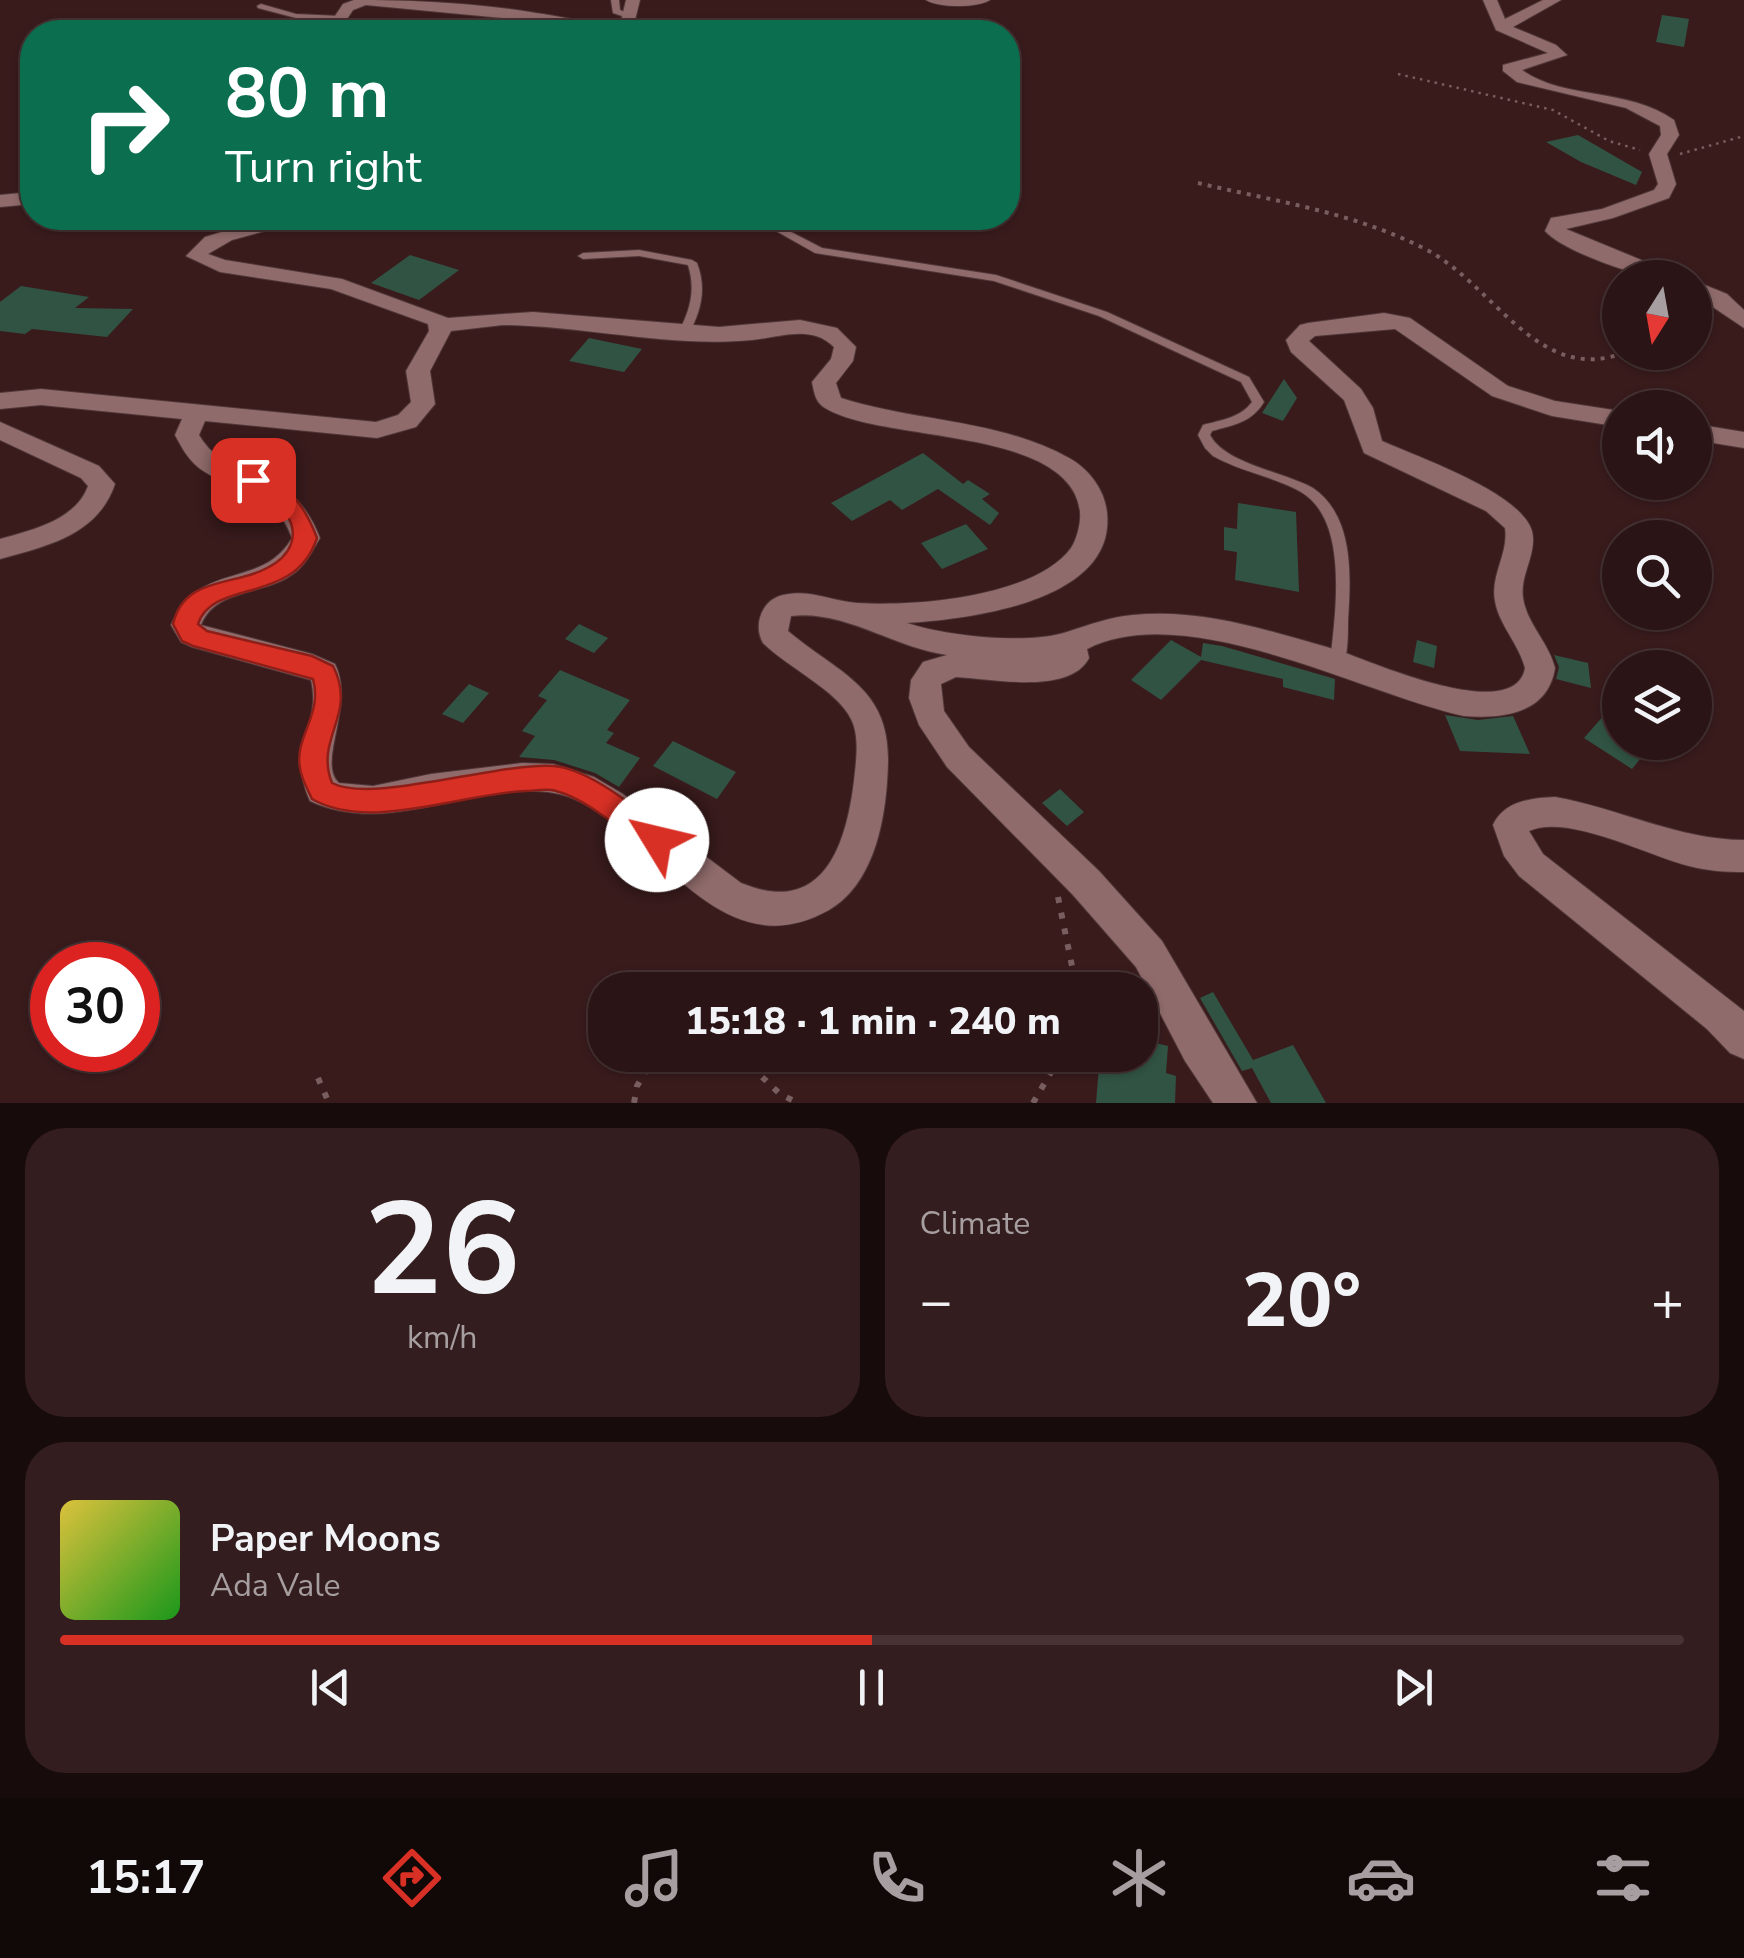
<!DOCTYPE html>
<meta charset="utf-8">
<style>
:root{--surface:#2b1415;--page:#331d1e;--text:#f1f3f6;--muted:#a69ea0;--line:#473334;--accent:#d93025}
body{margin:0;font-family:"Nunito Sans",sans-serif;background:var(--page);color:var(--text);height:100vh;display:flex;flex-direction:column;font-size:38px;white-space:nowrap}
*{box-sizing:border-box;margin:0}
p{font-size:32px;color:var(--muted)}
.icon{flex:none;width:55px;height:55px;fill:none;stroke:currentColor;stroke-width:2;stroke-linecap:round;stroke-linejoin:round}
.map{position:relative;height:1103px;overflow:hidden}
.side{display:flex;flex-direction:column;gap:25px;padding:25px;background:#180b0c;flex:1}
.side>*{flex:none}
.guide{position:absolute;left:20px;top:20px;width:1000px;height:210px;border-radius:40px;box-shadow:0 2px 8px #0004,0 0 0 2px var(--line);background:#0b6e4f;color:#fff;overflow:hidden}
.needle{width:65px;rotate:191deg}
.controls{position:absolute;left:1602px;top:260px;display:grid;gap:20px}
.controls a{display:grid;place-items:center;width:110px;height:110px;border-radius:50%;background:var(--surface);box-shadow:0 2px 8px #0004,0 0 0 2px var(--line);font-size:50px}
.speed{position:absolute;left:30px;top:942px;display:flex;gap:20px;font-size:50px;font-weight:700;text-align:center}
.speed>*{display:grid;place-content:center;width:130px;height:130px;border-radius:50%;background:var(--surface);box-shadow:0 2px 8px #0004,0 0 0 2px var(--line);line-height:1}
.speed .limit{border:15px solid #d22;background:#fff;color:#111}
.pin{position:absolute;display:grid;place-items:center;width:85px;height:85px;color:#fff;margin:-42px;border-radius:20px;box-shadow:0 5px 15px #0006}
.me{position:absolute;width:110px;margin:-55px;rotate:306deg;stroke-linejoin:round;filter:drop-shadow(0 0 8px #0008)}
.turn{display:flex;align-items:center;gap:35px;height:210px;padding:0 40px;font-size:45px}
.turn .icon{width:130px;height:130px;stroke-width:2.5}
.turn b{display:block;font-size:70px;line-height:85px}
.big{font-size:75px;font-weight:800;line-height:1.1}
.side .tile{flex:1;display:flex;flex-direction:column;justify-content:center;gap:15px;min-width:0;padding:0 35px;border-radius:40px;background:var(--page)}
.side .dial{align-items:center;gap:0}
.dial b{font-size:130px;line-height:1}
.song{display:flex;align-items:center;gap:30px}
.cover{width:120px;height:120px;border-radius:15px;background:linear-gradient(135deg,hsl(50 70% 55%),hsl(120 70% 35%))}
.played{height:10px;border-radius:5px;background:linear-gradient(90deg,var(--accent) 50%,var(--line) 50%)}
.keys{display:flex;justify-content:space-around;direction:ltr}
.heat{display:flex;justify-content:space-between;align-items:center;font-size:55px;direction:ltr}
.side .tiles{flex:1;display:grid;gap:25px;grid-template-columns:1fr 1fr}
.tile:last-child{grid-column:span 2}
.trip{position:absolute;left:588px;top:972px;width:570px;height:100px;border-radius:40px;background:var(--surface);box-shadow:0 2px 8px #0004,0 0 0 2px var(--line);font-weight:800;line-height:100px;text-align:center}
.tabs{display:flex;height:160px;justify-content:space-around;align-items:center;background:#110808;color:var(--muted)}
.tabs .icon{width:70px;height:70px}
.tabs .selected{color:var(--accent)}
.tabs b{font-size:45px;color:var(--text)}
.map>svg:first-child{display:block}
</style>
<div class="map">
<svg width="1744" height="1103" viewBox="0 0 1744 1103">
<rect width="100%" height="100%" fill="#391b1c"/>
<path fill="#315343" d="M1662,15L1689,19L1684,47L1656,42Z
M1578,135L1642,172L1636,185L1581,162L1546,142Z
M410,255L459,270L419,300L371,283Z
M21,286L89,297L75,308L133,309L107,337L32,329L25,334L0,331V302Z
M589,338L642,349L624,372L569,361Z
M1284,379L1297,398L1283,421L1262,413Z
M923,453L963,484L968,480L990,494L982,499L999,513L990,525L938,489L902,510L890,500L852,521L831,503Z
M1238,503L1296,512L1299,592L1235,580L1237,552L1224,550V527L1237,529Z
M966,524L988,549L942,569L921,543Z
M579,624L608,638L594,653L565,639Z
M1171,640L1201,657L1203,643L1222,646L1335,679L1334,700L1283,687V679L1201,660L1161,700L1131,680Z
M1417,640L1437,646L1434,668L1413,662Z
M1554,655L1588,663L1591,688L1556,679L1559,667Z
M560,670L630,700L607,730L614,733L606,743L640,758L619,787L595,773L554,760L519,757L535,736L522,731L547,700L538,696Z
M469,684L489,693L463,723L442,714Z
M1620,697V742H1654L1632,769L1584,738Z
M1445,715L1478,720L1513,716L1530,754L1460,751Z
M673,741L736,772L717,799L653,766Z
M1060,789L1084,812L1067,826L1042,803Z
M1213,992L1253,1060L1293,1045L1326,1103H1271L1252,1068L1242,1071L1200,998Z
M1140,1039L1168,1046L1166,1073L1176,1076L1175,1103H1096L1100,1055H1140Z"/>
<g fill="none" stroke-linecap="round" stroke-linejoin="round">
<g stroke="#503738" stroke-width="2">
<path id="lane" d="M611,0H619L620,10L634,16V20L613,13Z
M261,4L296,14L340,16L344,18L340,20L296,18L258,8L257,6Z
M753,218H764L822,248L996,275L1107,312L1249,377L1264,402C1252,422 1234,425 1212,431L1210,435C1225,464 1285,472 1313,488C1354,516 1351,576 1348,620C1348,636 1348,653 1343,667L1338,669L1333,667L1330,663C1335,615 1350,521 1301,492C1273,476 1241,472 1213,456L1205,448L1198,435L1203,425C1221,420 1240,418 1252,402L1241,382L1099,316L994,281L815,253Z
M639,250L692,260L697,263C707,289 701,312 688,335H680L678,333C690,311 696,290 688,265L639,256L583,259L578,256L583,253Z"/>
</g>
<g stroke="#503738" stroke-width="2">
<path id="street" d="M354,0C414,0 476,3 536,13C566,17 590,25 621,21L626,0H640L633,28L586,32L535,21L366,5L353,10L345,22L348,32H334L331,22L343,4Z
M926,0H990C977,8 939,8 926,0Z
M1483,0H1497L1505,19L1543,0H1561L1513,27L1556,45L1567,55L1522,70C1564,100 1627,87 1674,120L1679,135L1667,154L1676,184L1669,198L1613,218L1566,229L1685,278C1675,278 1663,279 1653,277C1627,273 1562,250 1545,231L1551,218L1602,209L1654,190L1658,184L1649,154L1661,135L1660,126L1626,108L1517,82L1503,71V65L1548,53L1496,30Z
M32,192V204L0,207V195Z
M269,218H301L298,222L232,240L208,254L225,260L342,279L448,318L533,312L719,327L800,320L837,328L856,347L853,361L836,383L841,398C916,422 999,419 1069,458C1089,469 1105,490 1107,513C1116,602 969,619 907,623C945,636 1028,645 1067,632C1089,625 1109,617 1133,615C1182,610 1230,620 1277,633C1299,639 1321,645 1343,652C1374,663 1515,725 1525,668C1519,644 1499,625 1495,601C1490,575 1509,553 1505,528L1486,511L1364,453L1344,400L1291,352L1286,340L1300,325L1308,323L1384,313L1410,318L1508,386L1555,401L1620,411V427L1552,416L1492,396L1395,329L1315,336L1309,341L1361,389L1373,408L1382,441C1417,457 1533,496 1533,538C1534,559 1520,576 1523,598C1527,624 1549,643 1555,668C1548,714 1502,719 1464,716C1363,694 1186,598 1087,649L1089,658C1070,695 993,679 956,677L941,684L944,711L969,747L1099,871L1162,941L1257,1103H1213L1185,1061L1136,967L1073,895L947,767L919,725L909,698L911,680L923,662L947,655C894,648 846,610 791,616L788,631L794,636C843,675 889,690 888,761C887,812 877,882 829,910C709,978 645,803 548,792C469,783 388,837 310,801C285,747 322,727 311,680L192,647L181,642L171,625C201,558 261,591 292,538C274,490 243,496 205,472C190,463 183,450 175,435L182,419L41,405L0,409V393L41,389L376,422L398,415L411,402L406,371L429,331L428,324L331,289L220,272L186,256L205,237ZM503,325C586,326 669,348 752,340C781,337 811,324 834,347L831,359L812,382C814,392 815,402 825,408C881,443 1071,426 1080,512C1081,523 1077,539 1071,548C1035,597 914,607 857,603C831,601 810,589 783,595C761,600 753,626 763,643C786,666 838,691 851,719C860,736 856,762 854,781C846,846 823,917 741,883L623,794L594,777L553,764L522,763L431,774L373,786L339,783C316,762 356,706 335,664L312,654L201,625C215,589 262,595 290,576C305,567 311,553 320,538C288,457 232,490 199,435L205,421L377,438L416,427L435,404L430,371L451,331Z
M1695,281L1727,294L1744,310V328L1695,295Z
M0,422L99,466L115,484C98,535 47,546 0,559V539C32,530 76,520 88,486L81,478L0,440Z
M1695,424L1744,432V448L1695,440Z
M1555,797C1618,808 1679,840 1744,840V872C1725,872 1708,871 1689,866C1649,856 1567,813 1529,831L1543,854L1744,1011V1059L1730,1053L1707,1029L1519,876L1504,856L1493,825C1504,801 1531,798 1555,797Z"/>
</g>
<path stroke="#795e5f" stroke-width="2.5" stroke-dasharray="2.5 5" stroke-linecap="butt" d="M1398,74L1553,110L1609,141L1640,150
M1680,154L1744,136"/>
<path stroke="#795e5f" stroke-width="4" stroke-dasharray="4 6" stroke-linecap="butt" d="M1198,183C1274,201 1357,213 1427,250C1495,286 1539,387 1626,352"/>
<path stroke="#795e5f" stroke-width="6" stroke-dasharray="6 10" stroke-linecap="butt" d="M1058,897L1072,966V990
M739,1055L780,1094L798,1103
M318,1078L329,1103
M634,1103L637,1086L655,1055
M1033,1103L1061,1055"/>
<use href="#lane" fill="#906b6b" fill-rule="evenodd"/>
<use href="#street" fill="#906b6b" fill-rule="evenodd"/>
</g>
<path fill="#d93025" stroke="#8d1f18" stroke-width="2.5" d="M253,473C289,484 304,504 317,538C295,606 213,578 198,624L207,631L312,656L333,666C358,715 314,738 332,783C372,804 499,762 554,766C590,769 638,810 667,831L671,840L667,849L657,853L647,849C619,829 589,800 556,791C547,788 534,791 525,791C460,794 370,832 312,799C308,790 301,778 300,768C294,737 323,715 313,679L193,646L182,641L173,624C184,576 235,586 267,568C291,556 301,535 285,512C273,497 253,494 242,480Z"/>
</svg>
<div class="controls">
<a><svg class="needle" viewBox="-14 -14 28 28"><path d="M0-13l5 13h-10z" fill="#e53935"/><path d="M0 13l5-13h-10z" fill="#a69ea0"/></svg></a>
<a><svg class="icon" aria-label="sound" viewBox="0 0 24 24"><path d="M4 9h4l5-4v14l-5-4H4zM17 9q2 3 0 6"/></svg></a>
<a><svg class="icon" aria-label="search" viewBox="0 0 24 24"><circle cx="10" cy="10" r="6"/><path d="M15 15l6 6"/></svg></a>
<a><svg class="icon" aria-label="layers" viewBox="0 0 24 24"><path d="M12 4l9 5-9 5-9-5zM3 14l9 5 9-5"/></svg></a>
</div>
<div class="speed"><div class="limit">30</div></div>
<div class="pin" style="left:253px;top:480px;background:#d93025"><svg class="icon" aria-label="arrive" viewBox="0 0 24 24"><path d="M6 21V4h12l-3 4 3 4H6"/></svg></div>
<svg class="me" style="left:657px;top:840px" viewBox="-20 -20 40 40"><circle r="19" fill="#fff"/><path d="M0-13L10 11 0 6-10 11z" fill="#d93025"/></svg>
<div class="trip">15:18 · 1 min · 240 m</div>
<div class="guide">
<div class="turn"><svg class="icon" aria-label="right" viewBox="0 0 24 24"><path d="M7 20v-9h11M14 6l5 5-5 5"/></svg><div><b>80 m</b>Turn right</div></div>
</div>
</div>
<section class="side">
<div class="tiles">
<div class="tile dial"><b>26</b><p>km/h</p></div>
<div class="tile"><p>Climate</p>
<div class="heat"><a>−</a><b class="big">20°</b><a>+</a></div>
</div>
<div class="tile">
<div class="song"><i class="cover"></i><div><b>Paper Moons</b><p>Ada Vale</p></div></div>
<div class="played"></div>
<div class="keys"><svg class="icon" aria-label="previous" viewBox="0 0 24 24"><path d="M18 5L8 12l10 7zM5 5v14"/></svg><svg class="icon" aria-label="pause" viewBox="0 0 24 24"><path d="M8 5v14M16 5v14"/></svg><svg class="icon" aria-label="next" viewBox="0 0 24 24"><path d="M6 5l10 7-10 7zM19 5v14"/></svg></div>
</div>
</div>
</section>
<nav class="tabs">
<b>15:17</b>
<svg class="icon selected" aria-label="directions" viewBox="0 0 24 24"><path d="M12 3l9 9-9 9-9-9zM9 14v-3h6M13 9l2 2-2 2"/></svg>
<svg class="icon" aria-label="music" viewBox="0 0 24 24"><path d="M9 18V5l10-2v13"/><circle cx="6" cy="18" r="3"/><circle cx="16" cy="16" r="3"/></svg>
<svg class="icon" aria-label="phone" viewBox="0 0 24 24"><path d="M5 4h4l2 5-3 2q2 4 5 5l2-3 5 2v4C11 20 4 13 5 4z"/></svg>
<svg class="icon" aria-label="climate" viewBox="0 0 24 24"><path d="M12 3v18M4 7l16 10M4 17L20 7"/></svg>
<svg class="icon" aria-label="car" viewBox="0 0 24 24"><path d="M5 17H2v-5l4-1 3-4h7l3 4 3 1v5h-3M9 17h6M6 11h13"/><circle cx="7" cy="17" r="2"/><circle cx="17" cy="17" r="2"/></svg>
<svg class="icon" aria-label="filters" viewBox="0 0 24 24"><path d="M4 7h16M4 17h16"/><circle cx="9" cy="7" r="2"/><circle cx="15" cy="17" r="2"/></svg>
</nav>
